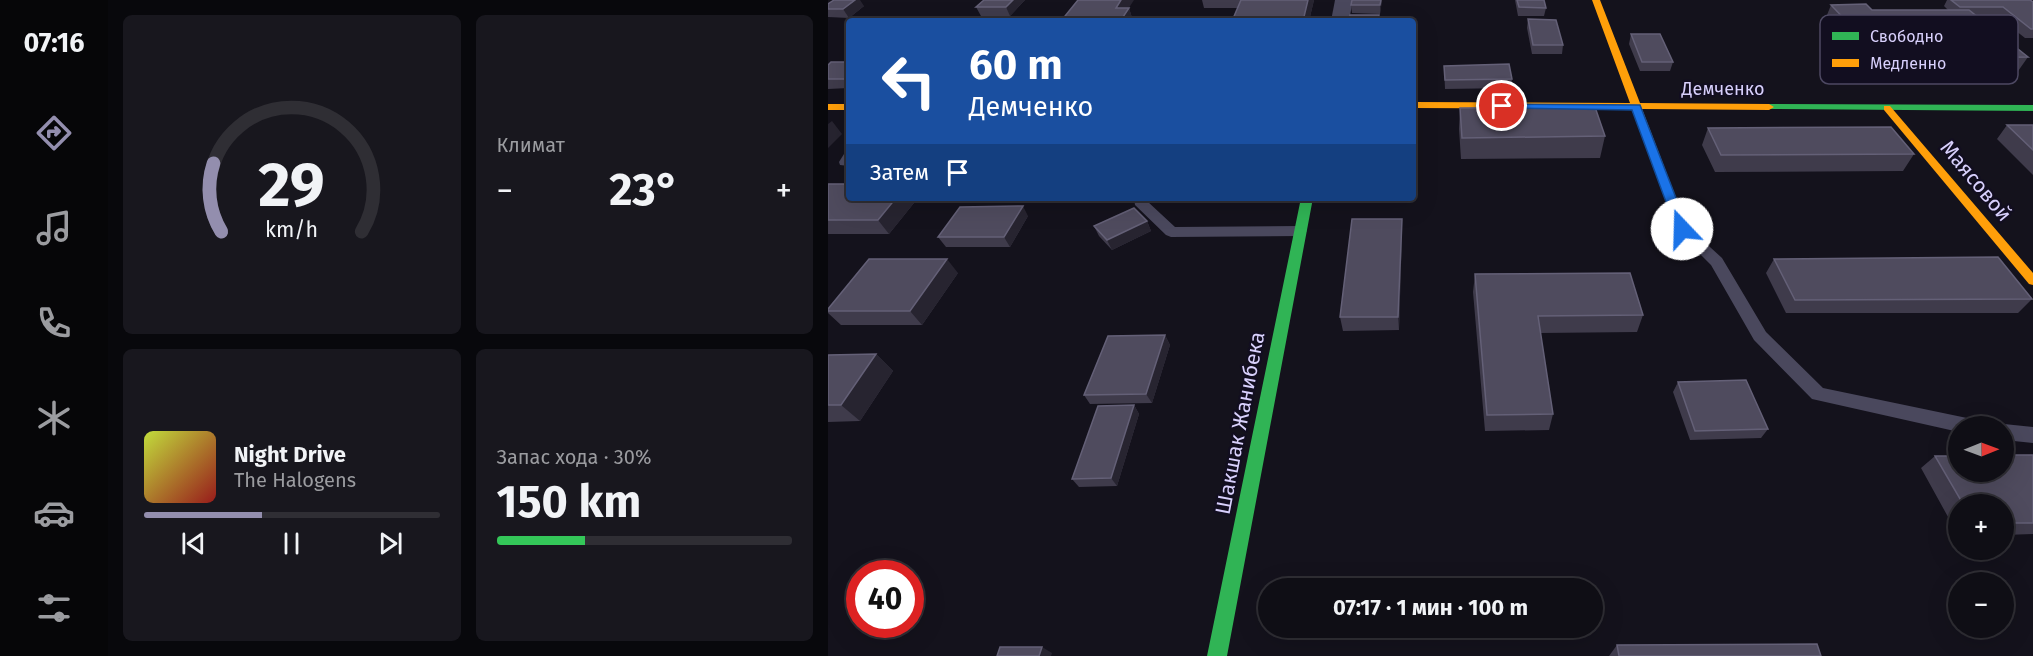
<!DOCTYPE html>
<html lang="ru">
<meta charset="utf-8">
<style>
:root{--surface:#0f0e15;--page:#18171e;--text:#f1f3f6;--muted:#9b9ca0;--line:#2f2e34;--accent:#938eae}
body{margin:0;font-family:"Fira Sans",sans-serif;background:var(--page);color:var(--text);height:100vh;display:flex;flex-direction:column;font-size:22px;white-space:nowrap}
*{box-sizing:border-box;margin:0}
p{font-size:20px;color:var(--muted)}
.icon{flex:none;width:33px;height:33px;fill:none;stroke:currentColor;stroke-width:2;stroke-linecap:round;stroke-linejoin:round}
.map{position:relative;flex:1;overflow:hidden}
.panel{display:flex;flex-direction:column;gap:15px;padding:15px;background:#08080c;width:720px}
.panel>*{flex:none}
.banner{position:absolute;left:18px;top:18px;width:570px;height:183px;border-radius:6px;box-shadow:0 6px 24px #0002,0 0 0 2px var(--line);background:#1a4fa0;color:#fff;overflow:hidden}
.needle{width:39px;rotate:89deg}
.controls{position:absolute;left:1120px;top:416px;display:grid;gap:12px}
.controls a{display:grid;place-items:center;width:66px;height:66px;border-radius:50%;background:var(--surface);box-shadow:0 6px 24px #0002,0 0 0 2px var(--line);font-size:30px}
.speed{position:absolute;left:18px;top:560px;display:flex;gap:12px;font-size:30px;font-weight:700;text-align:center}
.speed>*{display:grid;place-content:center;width:78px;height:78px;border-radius:50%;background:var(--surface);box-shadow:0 6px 24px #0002,0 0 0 2px var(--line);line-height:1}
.speed .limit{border:9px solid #d22;background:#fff;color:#111}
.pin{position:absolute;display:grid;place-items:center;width:51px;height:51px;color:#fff;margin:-26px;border:3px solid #fff;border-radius:50%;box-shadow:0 2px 6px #0007}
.me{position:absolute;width:66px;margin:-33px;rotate:339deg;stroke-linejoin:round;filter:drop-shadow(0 0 4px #0008)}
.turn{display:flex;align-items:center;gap:21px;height:126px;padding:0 24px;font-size:27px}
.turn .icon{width:78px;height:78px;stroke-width:2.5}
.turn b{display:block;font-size:42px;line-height:51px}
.then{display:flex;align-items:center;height:57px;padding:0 24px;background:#0003;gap:12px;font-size:22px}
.big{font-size:45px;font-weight:700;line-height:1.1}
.panel .widget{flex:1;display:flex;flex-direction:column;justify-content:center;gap:9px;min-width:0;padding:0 21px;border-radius:9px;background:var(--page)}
.panel .dial{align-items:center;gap:0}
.dial svg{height:156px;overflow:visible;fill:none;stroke:var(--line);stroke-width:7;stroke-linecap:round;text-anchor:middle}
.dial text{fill:var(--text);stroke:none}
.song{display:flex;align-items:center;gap:18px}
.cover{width:72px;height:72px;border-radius:9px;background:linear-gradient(135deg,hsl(70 70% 55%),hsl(0 70% 35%))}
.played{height:6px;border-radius:3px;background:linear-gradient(90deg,var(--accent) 40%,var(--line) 40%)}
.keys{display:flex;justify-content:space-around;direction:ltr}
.heat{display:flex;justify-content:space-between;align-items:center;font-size:33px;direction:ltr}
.charge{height:9px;border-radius:4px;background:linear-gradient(90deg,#34c759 30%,var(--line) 0)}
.panel .tiles{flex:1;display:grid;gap:15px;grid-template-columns:repeat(2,1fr)}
.trip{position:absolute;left:430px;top:578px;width:345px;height:60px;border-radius:30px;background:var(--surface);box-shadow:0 6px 24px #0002,0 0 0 2px var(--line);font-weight:700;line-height:60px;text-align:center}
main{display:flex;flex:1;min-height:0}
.dock{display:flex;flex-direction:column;width:108px;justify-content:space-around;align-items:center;background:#060608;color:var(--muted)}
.dock .icon{width:42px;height:42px}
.dock .current{color:var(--accent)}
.dock b{font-size:27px;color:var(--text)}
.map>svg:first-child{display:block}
</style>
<main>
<nav class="dock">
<b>07:16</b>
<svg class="icon current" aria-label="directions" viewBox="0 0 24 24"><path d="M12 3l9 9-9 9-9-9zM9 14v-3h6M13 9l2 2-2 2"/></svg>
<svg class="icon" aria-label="music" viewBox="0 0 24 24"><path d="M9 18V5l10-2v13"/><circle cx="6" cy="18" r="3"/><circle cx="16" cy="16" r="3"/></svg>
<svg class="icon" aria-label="phone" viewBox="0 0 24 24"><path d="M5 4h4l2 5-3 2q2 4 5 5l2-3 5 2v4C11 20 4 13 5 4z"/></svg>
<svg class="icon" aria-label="climate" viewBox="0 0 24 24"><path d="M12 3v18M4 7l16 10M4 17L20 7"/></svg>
<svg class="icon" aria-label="car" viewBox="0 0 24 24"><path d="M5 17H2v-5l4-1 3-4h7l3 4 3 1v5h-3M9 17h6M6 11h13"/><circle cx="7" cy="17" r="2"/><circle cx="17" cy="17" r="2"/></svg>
<svg class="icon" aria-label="filters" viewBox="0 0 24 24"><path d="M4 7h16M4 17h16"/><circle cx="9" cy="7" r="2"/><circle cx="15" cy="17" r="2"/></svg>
</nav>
<section class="panel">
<div class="tiles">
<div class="widget dial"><svg viewBox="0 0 100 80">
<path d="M14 69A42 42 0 1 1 86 69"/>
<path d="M14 69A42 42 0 0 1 10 34" stroke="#938eae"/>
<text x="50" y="56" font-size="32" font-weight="700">29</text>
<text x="50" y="72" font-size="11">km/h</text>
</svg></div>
<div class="widget"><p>Климат</p>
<div class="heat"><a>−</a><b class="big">23°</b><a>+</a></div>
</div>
<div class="widget">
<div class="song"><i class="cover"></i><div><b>Night Drive</b><p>The Halogens</p></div></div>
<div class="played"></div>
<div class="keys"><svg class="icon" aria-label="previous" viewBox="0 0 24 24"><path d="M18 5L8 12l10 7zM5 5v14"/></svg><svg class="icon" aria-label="pause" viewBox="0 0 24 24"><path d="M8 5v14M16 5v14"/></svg><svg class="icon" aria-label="next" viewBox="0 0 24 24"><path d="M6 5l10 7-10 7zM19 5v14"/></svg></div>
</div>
<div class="widget"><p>Запас хода · 30%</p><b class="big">150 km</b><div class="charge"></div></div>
</div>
</section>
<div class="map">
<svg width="1205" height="656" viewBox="0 0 1205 656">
<rect width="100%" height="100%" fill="#14121c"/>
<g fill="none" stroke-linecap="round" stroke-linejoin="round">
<path fill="#4a485d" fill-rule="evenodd" d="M21,153V166L12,165L11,162L16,154Z
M306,198H320L319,201L347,227L472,226L479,231L472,236L343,237L338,235L307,205Z
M854,224L859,226L894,258L938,332L995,388L1139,418L1146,420L1148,426H1131V432L984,399L926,340L883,265L847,229Z
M1176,424L1205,427V443L1176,440V426H1170Z"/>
<path fill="#4a485d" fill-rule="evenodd" d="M507,0H525L521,21H503Z"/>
<path fill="#30b455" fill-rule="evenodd" d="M941,104L1205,105V111L938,109L936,107Z
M473,198H485L399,656H379Z"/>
<path fill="#ff9f0a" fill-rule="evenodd" d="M764,0H772L812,103L941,104L946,107L941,110L814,109L860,229L858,232L854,233L848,229L804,109L585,108V102L802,103Z
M0,104H21V110H0Z
M1056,106H1062L1205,273V285L1201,284L1056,110Z"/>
</g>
<path fill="#3f3b4b" d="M156,0H197L182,16H153L148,7Z
M374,0H486L481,21L409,8H376Z
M554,0L552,14L524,13L523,5Z
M687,0H716L718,8L716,16H690Z
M1119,0H1202L1205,2V38H1197L1169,16H1148L1200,57L1188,74H1084L1076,66H1038L997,20L1003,5L1044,10H1120L1116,6Z
M0,4L36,6L21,18L0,17Z
M301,8L305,21H233Z
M700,19L735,45L734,54H704L699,28Z
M803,34L845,62L842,71H812L801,44Z
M21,62V88L0,89V65Z
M616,66L684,79L683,88L617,89Z
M632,108L777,136L772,158L633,159L631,129Z
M1179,125H1205V175L1169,139Z
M880,128L1086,154L1075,171L887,172L874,145Z
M0,184L90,198L61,234H0Z
M200,216L182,247H118L110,237Z
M574,219V233L571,330L515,331L512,317Z
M319,221L323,231L284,250L271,236L266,226Z
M946,259L1204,299L1190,313H958L938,273Z
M130,273L94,325H13L0,313V309Z
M647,274L815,315L809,332L712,333L725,414L721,430L657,431L645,292Z
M337,335L342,345L324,403L262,404L256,395Z
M48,354L65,371L32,421L0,422V355Z
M850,382L940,429L933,438L862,440L845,392Z
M306,405L311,414L289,486L251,487L244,479Z
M1205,455V534L1176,535V504H1131V535H1130L1093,468L1107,456Z
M789,645L993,656H781Z"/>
<path fill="#272430" d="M27,0H32L36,6L21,18L15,9Z
M185,0H197L182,16L178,7Z
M293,0H306L295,17L288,8Z
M480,0H486L481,21H475Z
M553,0H554L552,14V5Z
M301,8L305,21H297L295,17Z
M4,121L14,134L0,148V124Z
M68,198H90L61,234L50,220Z
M195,206L200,216L182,247L176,237Z
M574,219V233L571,330L570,317Z
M319,221L323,231L284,250L279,240Z
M119,259L130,273L94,325L82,311Z
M337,335L342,345L324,403L318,394Z
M48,354L65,371L32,421L13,405Z
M306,405L311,414L289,486L283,478Z
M214,647L224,653L223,656H211Z"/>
<path fill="#4f4b5e" stroke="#646077" stroke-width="1.5" d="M6,0H27L15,9H0V4Z
M156,0H185L178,7H148Z
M250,0H293L288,8H301L295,17H282L279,21H233Z
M413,0H480L475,21H404Z
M524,0H553L552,5H523Z
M689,0H716L718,8L691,7Z
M1123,0H1202L1205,2V29H1203L1175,7H1132Z
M1038,4L1044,10H1141L1200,57L1093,58L1085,50H1046L1003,5Z
M522,15H551L550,21H521Z
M700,19L728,20L735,45H705Z
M803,34H832L845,62H814Z
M3,62H21V79H0V65Z
M681,64L684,79L617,80L616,66Z
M767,107L777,136L634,138L632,108Z
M1179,125H1205V150Z
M1063,127L1086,154L893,155L880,128Z
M0,184H21V198H68L50,220H0Z
M195,206L176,237H110L132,207Z
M306,208L319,221L279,240L266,226Z
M524,219H574L570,317H512Z
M1170,257L1204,299L967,300L946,259Z
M41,259H119L82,311H0V309Z
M802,273L815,315L710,316L725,414L659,415L647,274Z
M337,335L318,394L256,395L280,336Z
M48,354L13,405H0V355Z
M918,380L940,429L867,431L850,382Z
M306,405L283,478L244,479L270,406Z
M1176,455H1205V523H1176V504H1135L1107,456H1131V471H1176Z
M989,644L993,656H791L789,645Z
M172,647H214L211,656H169Z"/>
<path fill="#1a73e8" stroke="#114b97" stroke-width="1.5" d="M671,104L812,105L860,229L858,232H850L848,229L804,110L674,108H671Z"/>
<g text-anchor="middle" stroke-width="4.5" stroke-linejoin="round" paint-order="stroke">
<g font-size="18" fill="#d8d0fc" stroke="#120e20">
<text x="895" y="95">Демченко</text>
</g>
<g font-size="21" fill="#d8d0fc" stroke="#120e20">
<text transform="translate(1148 181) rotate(50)" y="7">Маясовой</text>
<text transform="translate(412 423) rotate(-79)" y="7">Шакшак Жанибека</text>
</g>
</g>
<rect x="992" y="15" width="198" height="69" rx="9" fill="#120e20" stroke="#4d4862" stroke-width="1.5"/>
<rect x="1004" y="32" width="27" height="8" fill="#30b455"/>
<rect x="1004" y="59" width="27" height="8" fill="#ff9f0a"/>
<g font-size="16" fill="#d8d0fc">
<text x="1042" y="42">Свободно</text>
<text x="1042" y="69">Медленно</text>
</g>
</svg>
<div class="controls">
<a><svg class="needle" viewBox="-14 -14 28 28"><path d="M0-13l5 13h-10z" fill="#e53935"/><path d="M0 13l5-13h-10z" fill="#9b9ca0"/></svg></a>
<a>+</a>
<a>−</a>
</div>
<div class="speed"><div class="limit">40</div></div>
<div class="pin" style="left:674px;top:106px;background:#d93025"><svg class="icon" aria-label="arrive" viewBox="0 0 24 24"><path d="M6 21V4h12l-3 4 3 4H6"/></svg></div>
<svg class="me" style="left:854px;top:229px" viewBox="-20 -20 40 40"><circle r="19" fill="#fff"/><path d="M0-13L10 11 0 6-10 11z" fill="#1a73e8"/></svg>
<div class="trip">07:17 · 1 мин · 100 m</div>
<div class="banner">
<div class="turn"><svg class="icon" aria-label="left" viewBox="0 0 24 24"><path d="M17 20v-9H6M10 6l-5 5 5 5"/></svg><div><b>60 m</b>Демченко</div></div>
<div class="then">Затем<svg class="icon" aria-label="arrive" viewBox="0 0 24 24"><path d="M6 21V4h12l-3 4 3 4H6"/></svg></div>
</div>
</div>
</main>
